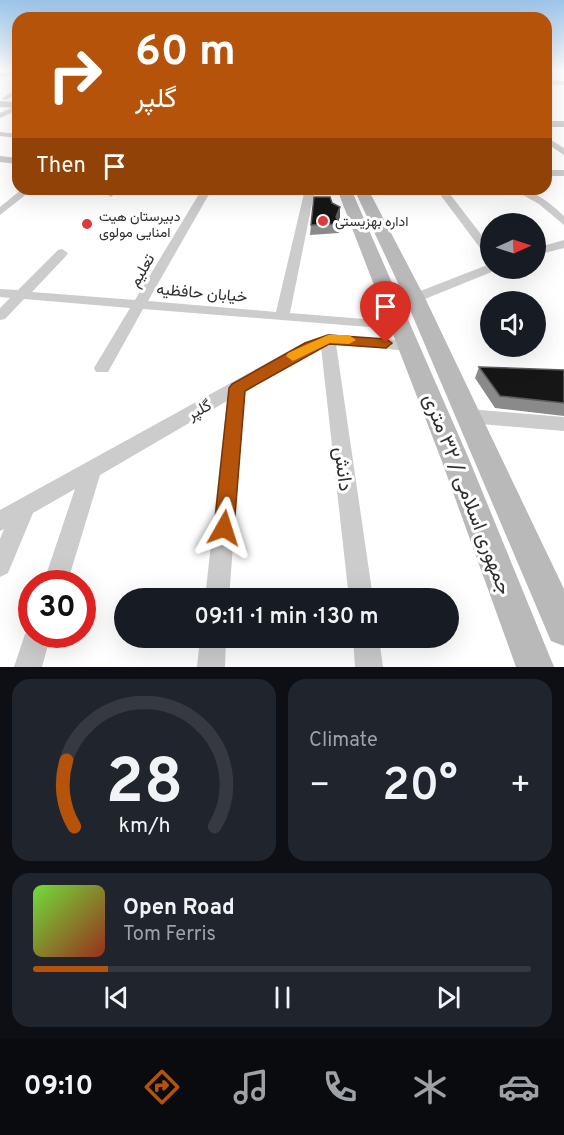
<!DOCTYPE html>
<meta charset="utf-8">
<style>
:root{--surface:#171b24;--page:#20242c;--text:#f1f3f6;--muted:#9ea1a6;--line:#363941;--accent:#b45309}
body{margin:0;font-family:Overpass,Vazirmatn,sans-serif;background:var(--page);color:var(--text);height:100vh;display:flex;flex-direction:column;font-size:22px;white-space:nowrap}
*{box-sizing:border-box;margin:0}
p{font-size:20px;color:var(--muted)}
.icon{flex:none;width:33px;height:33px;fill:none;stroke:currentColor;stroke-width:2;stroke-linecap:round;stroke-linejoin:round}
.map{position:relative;height:667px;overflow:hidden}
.panel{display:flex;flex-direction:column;gap:12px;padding:12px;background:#0d0f14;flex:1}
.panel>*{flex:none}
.hud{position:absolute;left:12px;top:12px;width:540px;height:183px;border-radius:18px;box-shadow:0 6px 24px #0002;background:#b45309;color:#fff;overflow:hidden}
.needle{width:39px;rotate:87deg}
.fabs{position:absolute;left:480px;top:213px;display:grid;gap:12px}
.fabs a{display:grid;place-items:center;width:66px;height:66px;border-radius:50%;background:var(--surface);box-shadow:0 6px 24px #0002;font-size:30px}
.speed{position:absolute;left:18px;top:570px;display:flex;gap:12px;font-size:30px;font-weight:700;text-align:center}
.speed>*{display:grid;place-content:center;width:78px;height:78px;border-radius:50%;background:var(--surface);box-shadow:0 6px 24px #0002;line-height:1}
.speed .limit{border:9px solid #d22;background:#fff;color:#111}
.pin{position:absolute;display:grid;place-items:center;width:51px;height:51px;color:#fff;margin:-62px -26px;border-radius:50% 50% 50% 0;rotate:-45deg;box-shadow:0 0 6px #0007}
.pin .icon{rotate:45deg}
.me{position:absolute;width:66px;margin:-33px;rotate:6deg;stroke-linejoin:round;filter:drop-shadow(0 0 4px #0008)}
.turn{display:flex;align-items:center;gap:21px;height:126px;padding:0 24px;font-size:27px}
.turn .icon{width:78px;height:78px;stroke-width:2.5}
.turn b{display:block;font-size:42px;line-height:51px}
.then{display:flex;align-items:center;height:57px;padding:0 24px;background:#0003;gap:12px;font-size:22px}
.big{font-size:45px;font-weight:600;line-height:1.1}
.panel .widget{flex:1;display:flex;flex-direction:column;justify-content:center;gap:9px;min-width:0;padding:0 21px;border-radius:18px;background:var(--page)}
.panel .dial{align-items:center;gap:0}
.dial svg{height:156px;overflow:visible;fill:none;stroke:var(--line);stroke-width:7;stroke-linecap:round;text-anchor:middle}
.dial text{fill:var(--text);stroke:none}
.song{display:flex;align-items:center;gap:18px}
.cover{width:72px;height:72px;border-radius:9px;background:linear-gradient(135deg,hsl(100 70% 55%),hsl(10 70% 35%))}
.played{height:6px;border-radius:3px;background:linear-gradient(90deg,var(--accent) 15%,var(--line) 15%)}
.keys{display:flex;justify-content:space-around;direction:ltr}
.heat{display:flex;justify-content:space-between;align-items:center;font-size:33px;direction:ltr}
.panel .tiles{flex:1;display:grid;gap:12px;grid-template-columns:1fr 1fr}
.widget:last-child{grid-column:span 2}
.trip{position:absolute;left:114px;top:588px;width:345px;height:60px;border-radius:30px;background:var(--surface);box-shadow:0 6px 24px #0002;font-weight:600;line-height:60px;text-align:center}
.menu{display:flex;height:96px;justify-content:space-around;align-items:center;background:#090b0e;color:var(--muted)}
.menu .icon{width:42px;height:42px}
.menu .active{color:var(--accent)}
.menu b{font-size:27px;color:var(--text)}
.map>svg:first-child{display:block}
</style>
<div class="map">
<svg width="564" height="667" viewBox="0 0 564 667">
<rect width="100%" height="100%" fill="#fff"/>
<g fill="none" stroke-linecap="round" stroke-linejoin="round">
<path fill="#ccc" fill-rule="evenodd" d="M546,80L564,81V85L546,84Z
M18,88V93L6,100L1,99Z
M18,105V110L0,118V113Z
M0,132L18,134V138L0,136Z
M546,137L564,148V155L546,143Z
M0,156L18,158V164L0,162Z
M546,170H564V176H546Z
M22,189H33L0,215V207Z
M110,189H120L111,197L106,194Z
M202,189H212L148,301L276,312L305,189H315L290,313L401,322L408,327L406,330L143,309L108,372H96L94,368L130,308L24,299L5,319L0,320V308L10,298L0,297V289L18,290L58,250L62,249L68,253L66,256L32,292L135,300Z
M436,189H446L490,246V256H486Z
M512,189C534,189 549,202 564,216V225L539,204Z
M564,240V248L536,255V248Z
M490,264V268H496L494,271L420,301H410L408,298L410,295Z
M328,334L408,341L416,346L408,351L336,344L373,598H349L321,347L245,390L229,598H205L227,401L100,475L67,584H43L75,489L33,513L8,573L0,577V539L4,529L0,531V510L305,342Z
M468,409L564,417V431L468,423L462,421L459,416L462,411Z
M32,624V634H51L42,667H14L25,634Z
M200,638H226L225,667H197Z
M353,638H379L383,667H355Z"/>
<path fill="#b9b9b9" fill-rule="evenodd" d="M18,71V74L0,77V73Z
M0,101L18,102V108L0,107Z
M546,121H564V127H546Z
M337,189H351L469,459L554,667H516L441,459Z
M354,189H368L425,298L564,589V646L551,641L405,298Z"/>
</g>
<path fill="#8a8a8a" d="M332,203L340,217L338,220L340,224L339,233L310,235L311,225Z
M479,367L564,370V416L495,408L475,378Z"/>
<path fill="#5c5c5c" d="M340,207V217L337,224L336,217Z"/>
<path fill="#161616" stroke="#5c5c5c" stroke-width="1.5" d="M314,197H330L332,203L340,207L336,217L340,224L311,225Z
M479,367L564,370V403L500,396Z"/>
<linearGradient id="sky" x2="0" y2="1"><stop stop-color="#9cc4e9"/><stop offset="0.43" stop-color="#fff"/><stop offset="1" stop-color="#fff" stop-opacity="0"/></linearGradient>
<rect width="564" height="164" fill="url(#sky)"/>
<path fill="#b45309" stroke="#753606" stroke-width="1.5" d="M328,335L386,339L392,343L386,348L329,344L245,391L234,528L231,535L224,538L217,535L214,528L229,388L232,384L305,343Z"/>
<path fill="#f59e0b" d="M328,335H349L356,340L349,344L330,343L293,361L286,356L288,353Z"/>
<g fill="#dd3b3b" stroke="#fff" stroke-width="2">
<circle cx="323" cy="221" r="6"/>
<circle cx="87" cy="224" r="6"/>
</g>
<g text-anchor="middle" stroke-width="6" stroke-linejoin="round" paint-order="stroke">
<g font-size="14" fill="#2f2f2f" stroke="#fff" text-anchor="start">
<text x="99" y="221">دبیرستان هیت<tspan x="99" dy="16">امنایی مولوی</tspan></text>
<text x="335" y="226">اداره بهزیستی</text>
</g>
<g font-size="16" fill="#2f2f2f" stroke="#fff">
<text transform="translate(141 270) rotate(-60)" y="6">تعلیم</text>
<text transform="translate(202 292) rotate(5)" y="6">خیابان حافظیه</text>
<text transform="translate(199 409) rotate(-29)" y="6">گلپر</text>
</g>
<g font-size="20" fill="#2f2f2f" stroke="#fff">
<text transform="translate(344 469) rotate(83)" y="7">دانش</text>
<text transform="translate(468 494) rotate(69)" y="7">جمهوری اسلامی / ۳۲ متری</text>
</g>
</g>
</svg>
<div class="fabs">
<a><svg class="needle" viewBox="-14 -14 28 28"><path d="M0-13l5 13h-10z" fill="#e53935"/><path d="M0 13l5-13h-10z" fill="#9ea1a6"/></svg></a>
<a><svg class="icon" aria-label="sound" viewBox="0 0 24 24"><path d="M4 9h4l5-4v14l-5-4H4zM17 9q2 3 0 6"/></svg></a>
</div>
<div class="speed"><div class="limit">30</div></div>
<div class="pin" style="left:386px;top:343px;background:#d93025"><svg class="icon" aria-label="arrive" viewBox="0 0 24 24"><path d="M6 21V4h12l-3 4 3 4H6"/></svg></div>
<svg class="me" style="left:224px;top:528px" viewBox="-20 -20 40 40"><path d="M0-17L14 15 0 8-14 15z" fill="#b45309" stroke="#fff" stroke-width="4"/></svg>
<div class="trip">09:11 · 1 min · 130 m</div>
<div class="hud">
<div class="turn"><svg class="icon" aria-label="right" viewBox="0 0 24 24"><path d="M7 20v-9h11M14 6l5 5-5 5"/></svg><div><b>60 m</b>گلپر</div></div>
<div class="then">Then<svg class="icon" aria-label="arrive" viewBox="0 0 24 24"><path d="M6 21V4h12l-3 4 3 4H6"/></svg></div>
</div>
</div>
<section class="panel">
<div class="tiles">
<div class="widget dial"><svg viewBox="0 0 100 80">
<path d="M14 69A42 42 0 1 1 86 69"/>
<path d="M14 69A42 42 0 0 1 10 35" stroke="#b45309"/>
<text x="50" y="56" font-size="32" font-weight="700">28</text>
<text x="50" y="72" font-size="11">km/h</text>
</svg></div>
<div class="widget"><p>Climate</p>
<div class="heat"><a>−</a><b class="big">20°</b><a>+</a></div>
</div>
<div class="widget">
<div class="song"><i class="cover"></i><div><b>Open Road</b><p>Tom Ferris</p></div></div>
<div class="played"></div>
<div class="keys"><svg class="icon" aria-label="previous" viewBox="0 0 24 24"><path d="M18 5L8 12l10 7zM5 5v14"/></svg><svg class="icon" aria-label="pause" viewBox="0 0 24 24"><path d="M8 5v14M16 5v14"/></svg><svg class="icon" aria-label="next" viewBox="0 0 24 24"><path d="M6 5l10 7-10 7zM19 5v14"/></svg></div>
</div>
</div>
</section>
<nav class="menu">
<b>09:10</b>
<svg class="icon active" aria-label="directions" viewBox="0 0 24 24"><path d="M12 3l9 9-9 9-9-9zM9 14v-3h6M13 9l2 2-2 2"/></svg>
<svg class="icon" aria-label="music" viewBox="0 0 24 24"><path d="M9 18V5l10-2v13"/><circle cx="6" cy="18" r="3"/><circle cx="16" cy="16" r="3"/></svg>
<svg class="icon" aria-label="phone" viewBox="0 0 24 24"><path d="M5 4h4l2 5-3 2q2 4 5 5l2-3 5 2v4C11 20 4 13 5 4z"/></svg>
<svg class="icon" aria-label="climate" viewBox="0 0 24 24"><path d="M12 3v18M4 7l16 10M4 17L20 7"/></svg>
<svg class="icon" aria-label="car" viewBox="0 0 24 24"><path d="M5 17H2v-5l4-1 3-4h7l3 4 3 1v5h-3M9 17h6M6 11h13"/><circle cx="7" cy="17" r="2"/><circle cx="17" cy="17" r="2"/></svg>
</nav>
